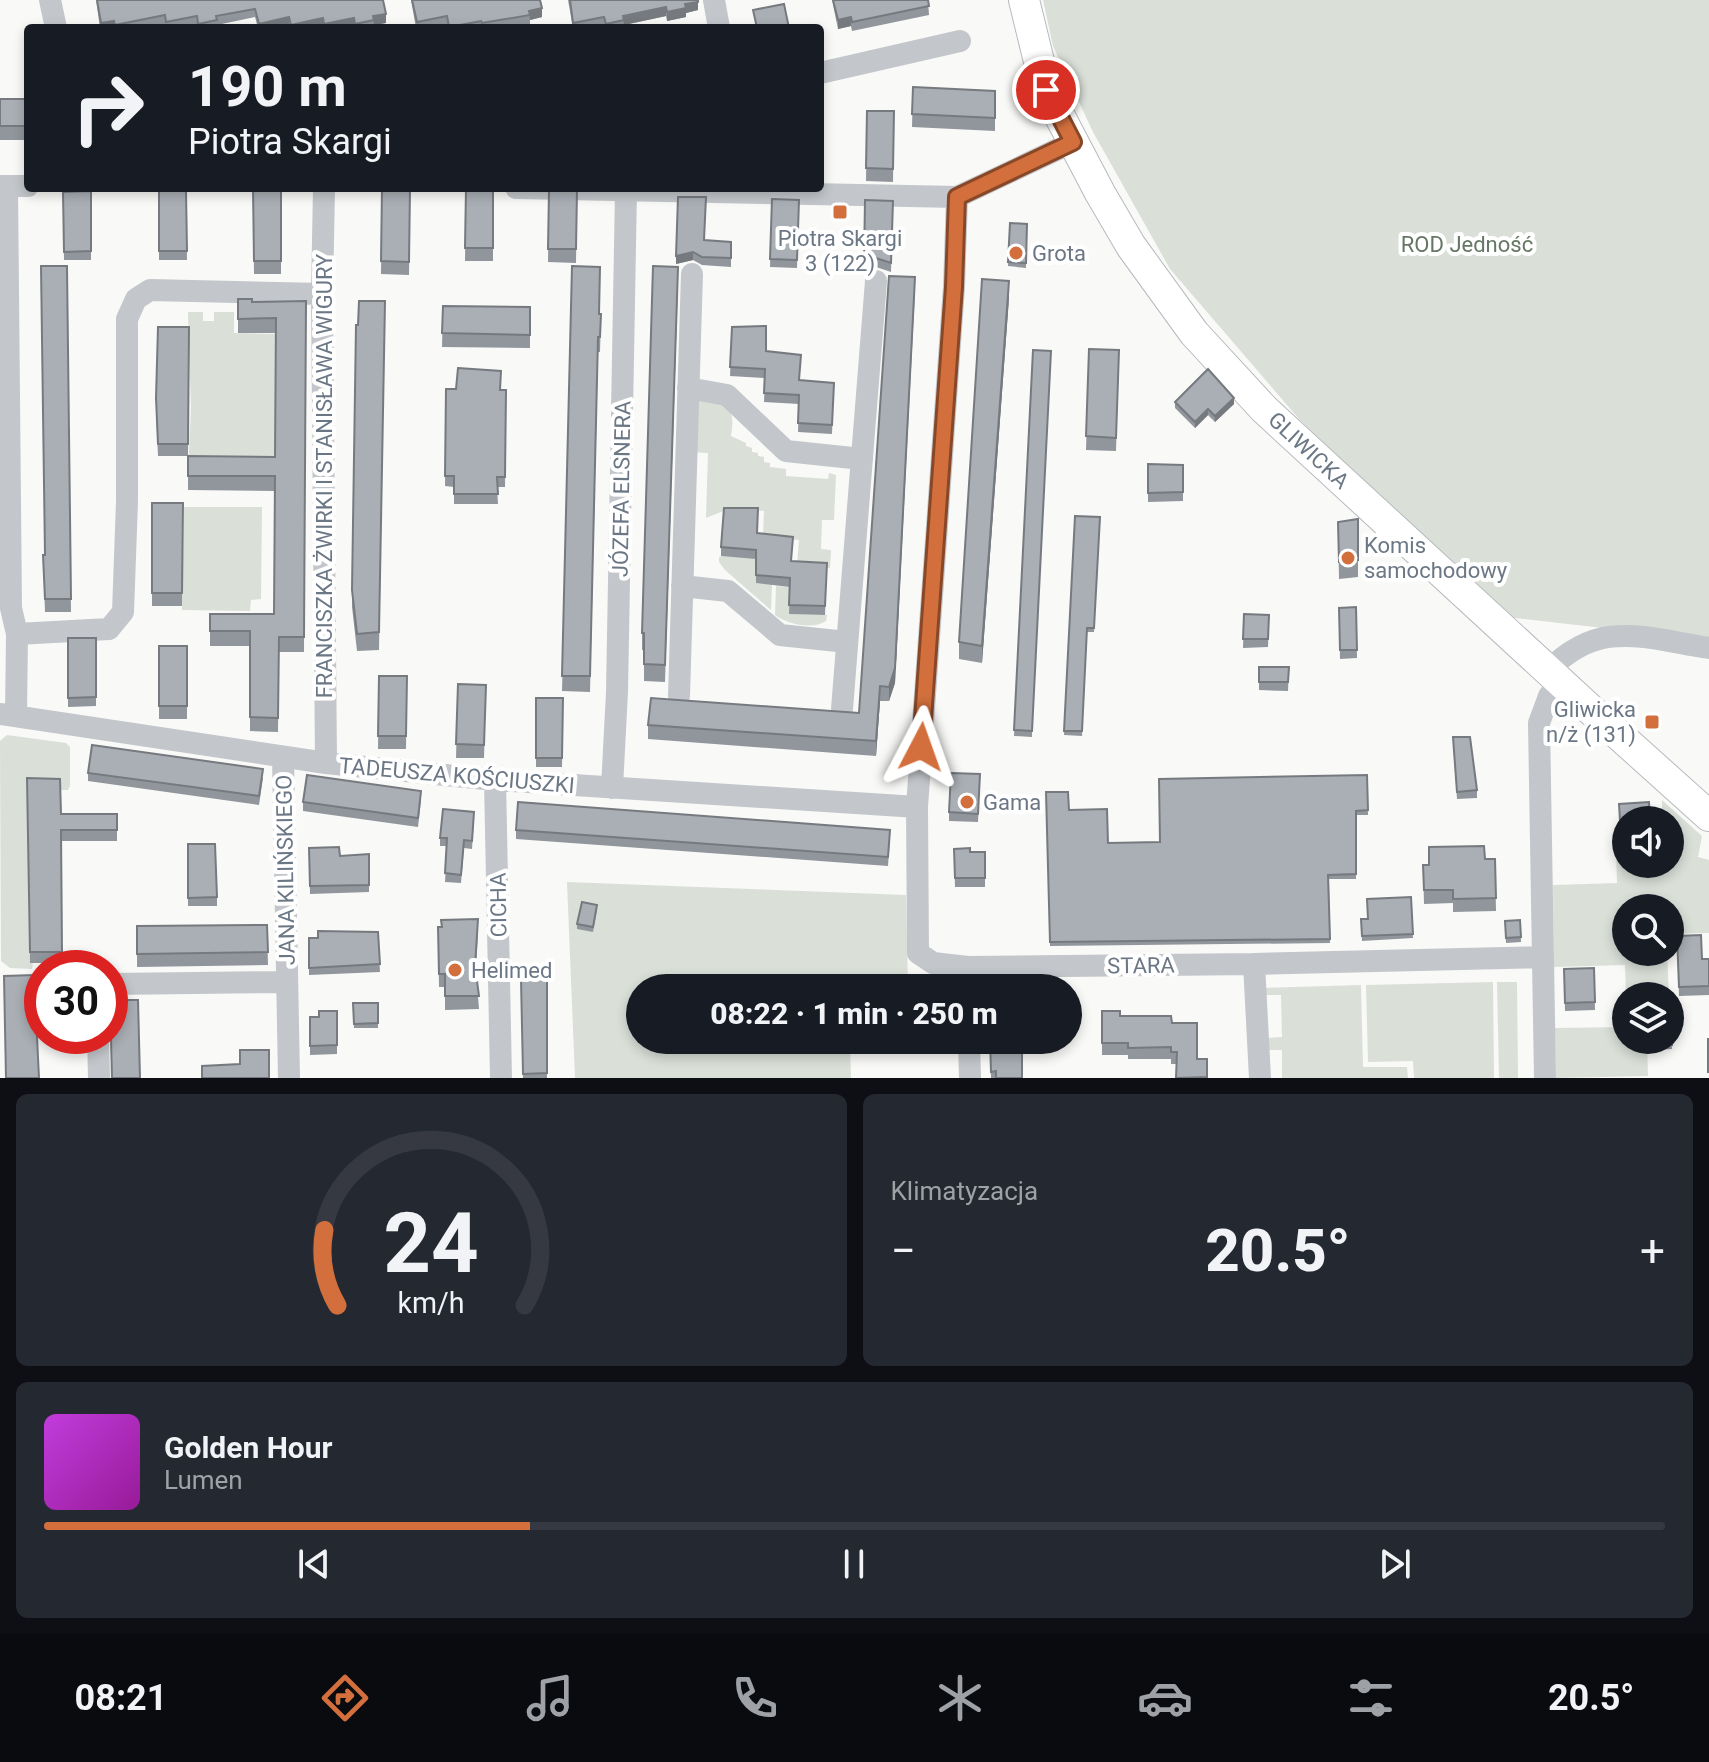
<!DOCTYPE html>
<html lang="pl">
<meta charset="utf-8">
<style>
:root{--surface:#171b24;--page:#242831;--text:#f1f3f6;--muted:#9ea1a6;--line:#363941;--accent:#d26f3d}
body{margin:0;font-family:Roboto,sans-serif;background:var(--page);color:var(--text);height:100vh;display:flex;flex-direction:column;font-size:30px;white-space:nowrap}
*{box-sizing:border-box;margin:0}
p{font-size:26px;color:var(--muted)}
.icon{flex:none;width:44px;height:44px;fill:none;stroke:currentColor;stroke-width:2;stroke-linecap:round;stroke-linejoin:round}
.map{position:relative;height:1078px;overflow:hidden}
.panel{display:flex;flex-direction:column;gap:16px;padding:16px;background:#0d0f14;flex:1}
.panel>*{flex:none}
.banner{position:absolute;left:24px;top:24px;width:800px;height:168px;border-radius:8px;box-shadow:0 4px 12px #0003;background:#171b24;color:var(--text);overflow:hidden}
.tools{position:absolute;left:1612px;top:806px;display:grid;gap:16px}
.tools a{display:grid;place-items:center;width:72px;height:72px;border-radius:50%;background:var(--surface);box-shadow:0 4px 12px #0003;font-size:40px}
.speed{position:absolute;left:24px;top:950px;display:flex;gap:16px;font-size:40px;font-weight:700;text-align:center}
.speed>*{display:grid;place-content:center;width:104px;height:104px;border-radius:50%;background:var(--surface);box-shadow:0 4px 12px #0003;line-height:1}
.speed .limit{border:12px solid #d22;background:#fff;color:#111}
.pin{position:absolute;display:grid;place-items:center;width:68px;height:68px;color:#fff;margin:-34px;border:4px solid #fff;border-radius:50%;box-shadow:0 2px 8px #0007}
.me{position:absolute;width:88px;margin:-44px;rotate:4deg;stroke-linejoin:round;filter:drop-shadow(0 0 6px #0008)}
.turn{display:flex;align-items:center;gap:28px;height:168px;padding:0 32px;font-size:36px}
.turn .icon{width:104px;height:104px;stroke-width:2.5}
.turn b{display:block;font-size:56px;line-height:68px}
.big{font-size:60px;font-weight:800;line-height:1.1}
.panel .tile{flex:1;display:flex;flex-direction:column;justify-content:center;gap:12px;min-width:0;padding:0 28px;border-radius:12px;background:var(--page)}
.panel .dial{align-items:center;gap:0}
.dial svg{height:208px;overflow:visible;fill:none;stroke:var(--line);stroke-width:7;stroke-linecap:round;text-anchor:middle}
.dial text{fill:var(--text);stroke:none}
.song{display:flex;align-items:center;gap:24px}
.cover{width:96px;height:96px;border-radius:12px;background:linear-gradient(135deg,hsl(290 70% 55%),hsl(300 70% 35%))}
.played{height:8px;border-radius:4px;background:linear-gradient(90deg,var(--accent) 30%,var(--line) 30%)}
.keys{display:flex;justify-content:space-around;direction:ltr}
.heat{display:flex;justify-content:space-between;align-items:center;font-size:44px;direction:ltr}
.panel .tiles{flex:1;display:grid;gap:16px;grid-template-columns:1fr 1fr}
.tile:last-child{grid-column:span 2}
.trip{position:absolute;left:626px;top:974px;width:456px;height:80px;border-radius:40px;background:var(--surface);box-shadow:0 4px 12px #0003;font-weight:800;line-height:80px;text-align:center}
.menu{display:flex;height:128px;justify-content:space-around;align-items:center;background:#090b0e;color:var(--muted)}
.menu .icon{width:56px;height:56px}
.menu .active{color:var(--accent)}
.menu b{font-size:36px;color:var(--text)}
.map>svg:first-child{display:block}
</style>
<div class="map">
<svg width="1709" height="1078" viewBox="0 0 1709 1078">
<rect width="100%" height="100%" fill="#f9f9f7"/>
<path fill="#dadfd8" d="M1043,0H1709V640L1506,617L1299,419L1170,269L1093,132L1053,46Z
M188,312H203V321H214V312H234V333L276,334L275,471H188L191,409Z
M710,396C731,410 735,410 731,436L746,443V446L752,448V452L758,453V456L764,457V462L770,463V467L786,469V476L828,479L829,473L836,475L834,520H822L821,549L831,550L830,568L797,565L799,540L763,537L764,511L731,508L706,518L708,453L690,452L695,399Z
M184,507H262L261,599L251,600L250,611L182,610Z
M722,556L756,558V583L772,584L771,610L725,570L719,562V557Z
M776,586L790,587V614L827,615L826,621C813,630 787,624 775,615Z
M7,735L66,743L70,747V786L68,790H60L32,969L10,968L1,961L0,741Z
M1662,800L1702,836L1698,857L1709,860V933L1670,934V908H1626V952H1667L1669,996H1626L1625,965L1554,967L1553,885L1617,883L1616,850L1626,849V864H1670V820H1662Z
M567,882L906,895L908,988H640V1040H850L851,1078H575Z
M1493,982L1494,1078H1414L1413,1061L1368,1062L1366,985Z
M1497,982H1517L1518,1078H1499Z
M1361,985L1363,1067H1407L1408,1078H1282V1050H1269L1268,1038L1282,1037L1281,995H1264L1263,988Z
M1626,1027V1040H1647L1648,1076L1556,1078L1555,1028Z"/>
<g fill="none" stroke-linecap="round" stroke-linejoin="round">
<g stroke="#b6babe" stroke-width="32">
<path id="secondary" d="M1024,0L1046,90L1100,193L1131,246L1194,333L1264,409L1591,710L1709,816"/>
</g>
<path stroke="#c3c6ca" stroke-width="22" d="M50,0L56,28
M714,0L719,28
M820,73L960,41
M0,186H28
M7,186L11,608L17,634L16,716
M324,188L322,294L326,763
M516,188L957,197L1073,142
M957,197L954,287L917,807L918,953L933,963L968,967L1254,964
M688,388L727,395L786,451L862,459
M682,586L728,591L780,635L847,642
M17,634L109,629L123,612L127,501V319L136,299L150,290L322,294
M1548,671C1599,618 1644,638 1709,648
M679,696L692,274
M842,709L876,281
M0,714L326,763L495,780L917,807
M283,758L289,1078
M495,780L501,1078
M612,788L617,692L626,190
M968,967V988
M110,984L287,982
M98,1036L99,1078
M969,1040L970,1078
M1260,1078L1254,964L1543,957
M1545,1078L1539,723L1549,696L1561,682"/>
<use href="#secondary" stroke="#fff" stroke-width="30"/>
</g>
<path fill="#91969c" d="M96,0H383L386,23L374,25V28H323V27L290,28L289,26L281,28H258L255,17L217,25V28H197V25L181,28H165V24L145,28H100Z
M411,0H540L542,17L530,20V24L506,28H448L447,25L432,28H416Z
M568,0H698V10L686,13V17L667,21L666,16L624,25V28H605L604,26L594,28H573Z
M832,0H928L929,15L852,31L851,26L838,29Z
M913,87L995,91V131L912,127Z
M0,99H28V140H0Z
M867,111H894L893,182L866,181Z
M253,188H281V274H254Z
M382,188H410L409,275L381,274Z
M466,188H493V261H465Z
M549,190H577L576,263L548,262Z
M91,191V260H64L63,192Z
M159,191H186L187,260H159Z
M772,199L799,200L797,268L770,267Z
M893,201L891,272L876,267L864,271Z
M1010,223L1027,224L1026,268L1008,266Z
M704,240L731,242V267L702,265L693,260L676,264Z
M67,266L71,612H45L43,555H45Z
M572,266L599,314H601L600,352H598L590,692L562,691Z
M678,284L665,682L644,681V650H642V633Z
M915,292L895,683L889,701H880L876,756L648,739V725L859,713Z
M1009,298L982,663L959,659V642Z
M238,299L252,302L306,301L304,652H279L278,732L250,731V646H210V614H274L275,491L188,490V456L275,457L276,333H238Z
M385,301L379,650L357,651L352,607L356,325H358Z
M443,306L530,307V348L442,347Z
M189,327L188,456H158L156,410Z
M732,327L766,351L800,380L834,383L832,434L798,432L799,404L764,402L765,378L730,376Z
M1089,349L1119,350L1116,451L1086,450Z
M1033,350L1032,737L1014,736Z
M446,389L506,390L505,487H497L498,504H454V487L445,486Z
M1175,402L1234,404L1215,422L1208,415L1195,428L1175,408Z
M1148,464L1183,465V501L1148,502Z
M152,503H183L182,606H152Z
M1075,516L1100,517L1094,632H1087L1082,736L1064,735Z
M1358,519V577L1339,579L1338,522Z
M757,533L792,561L827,563L825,615L789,614L790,587L756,583V559L721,556V547Z
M1356,607L1357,658L1340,659L1339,608Z
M1244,614L1269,615L1268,647L1243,648Z
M68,638H96V706L68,707Z
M159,646H187V719H159Z
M1259,667H1289L1288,691L1259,690Z
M379,676H407L406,749H378Z
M458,684L486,685L484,758H456Z
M536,698H563L562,767H536Z
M1453,744L1477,790V798L1457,799Z
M88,773L263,778L259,805L88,781Z
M980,774L978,822L949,821V812Z
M1367,775L1368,815H1356V879H1329L1330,943L1050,946L1046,792L1108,843L1160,842Z
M27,778L61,814H117V841H61L62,963H30Z
M421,800L418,827L303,811V802Z
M1619,813L1626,820V846H1621Z
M474,820L472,849L464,848L461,883L445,882L447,846H440V838Z
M516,830L890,838L888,866L516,839Z
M188,844L217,897V906H188Z
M309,848L340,856L369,854V892L310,894Z
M954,849L970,852L985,878V887H955Z
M1485,859H1495L1496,911L1453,912V903L1424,904L1423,865Z
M1411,897L1413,938L1362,941L1361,919H1368Z
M597,910L593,932L577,929V924Z
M1520,920L1521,942L1506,943L1505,921Z
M267,925L268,965L137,967V926Z
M438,927L478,932L476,970L479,1009L445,1010V987H439Z
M378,932L380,972L309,975V938Z
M1677,936L1702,959H1709V995L1679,996Z
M1594,968L1595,1010L1565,1011L1564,969Z
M547,978V1078H523L521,979Z
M353,1003H378V1028H354Z
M337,1011V1054L310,1055V1017H319Z
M1102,1011L1120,1016L1172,1023L1197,1059H1207V1078H1176V1064H1171V1059H1128V1055H1102Z
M1671,1026L1672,1049L1657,1050V1040Z
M990,1040H1026V1045H1022V1078H991Z"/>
<path fill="#767a7f" d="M698,2V10L686,13V17L667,21V12L685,4Z
M666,7V16L624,25L623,16Z
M542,8V17L530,20L529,11Z
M386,14V23L374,25L373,16Z
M289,17V26L281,28H259V24Z
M851,17V26L838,29V20Z
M323,18V27L291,28V25Z
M354,18V27L324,28V24Z
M114,21V28H101V23Z
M693,252V260L676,264V256Z
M876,258V267L864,271V262Z
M915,277L895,683L889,701V687Z
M1009,281V298L982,663V646Z
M1234,398V404L1215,422V416Z
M1208,409V415L1195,428V422Z
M880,686V701L876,756V741Z"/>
<path fill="#a9afb5" stroke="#767a7f" stroke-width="2" d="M97,0H383L386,14L373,16L374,20L355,24L354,18L324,24L323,18L291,25L289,17L259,24L255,9L216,16L217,20L198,24L197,16L166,22L165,15L115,25L114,21L101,23Z
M412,0H540L542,8L529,11L530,15L482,23L481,21L449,27L447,16L417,22Z
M570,0H698V2L685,4L686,8L667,12L666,7L623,16L624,20L606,24L604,17L573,23Z
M833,0H928L929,6L852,22L851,17L838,20Z
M784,4L789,28H757L753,10Z
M913,87L995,91V118L912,114Z
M0,99H28V126H0Z
M867,111H894L893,169L866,168Z
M253,188H281V261H254Z
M382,188H410L409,262L381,261Z
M466,188H493V248H465Z
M549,190H577L576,249H548Z
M91,191V251L64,252L63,192Z
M159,191H186L187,251H159Z
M678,197H706L704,240L731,242V258L702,257L693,252L676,256Z
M772,199L799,200L797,260L770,259Z
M865,200L893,201L891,263L876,258L864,262Z
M1010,223L1027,224L1026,263L1008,262Z
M41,266H67L71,599H45L43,555H45Z
M572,266L600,267L599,314H601L600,337H598L590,676H562Z
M653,266L678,267L665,665L644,664V633H642Z
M889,276L915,277L895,668L889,687L880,686L876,741L648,725L651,698L859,713Z
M982,279L1009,281L982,646L959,642Z
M238,299H252V302L306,301L304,637H279L278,718L250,717V631H210V614H274L275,476H188V456L275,457L276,318L238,319Z
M359,301H385L379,632L357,634L352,590L356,325H358Z
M443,306L530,307V335L442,333Z
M766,326V351L801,355L799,380L834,383L832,425L798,423L799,395L764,393L765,369L730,367L732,327Z
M158,327H189L188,444H158L156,398Z
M1089,349L1119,350L1116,438L1086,436Z
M1033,350L1051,351L1032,731L1014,730Z
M458,368L501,371L500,390H506L505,477H497L498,494H454V476H445L446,389H456Z
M1208,369L1234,398L1215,416L1208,409L1195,422L1175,402Z
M1148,464L1183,465V492L1148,493Z
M152,503H183L182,593H152Z
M724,508H758L757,533L793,537L791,561L827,563L825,606L789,605L790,578L756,575V550L721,547Z
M1075,516L1100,517L1094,628H1087L1082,731H1064Z
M1358,519V560L1339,562L1338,522Z
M1356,607L1357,650H1340L1339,608Z
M1244,614L1269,615L1268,639H1243Z
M68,638H96V697L68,698Z
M159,646H187V706H159Z
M1259,667H1289L1288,682H1259Z
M379,676H407L406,736H378Z
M458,684L486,685L484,745L456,744Z
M536,698H563L562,758H536Z
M1453,737H1470L1477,790L1457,792Z
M92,745L263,769L259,796L88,773Z
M951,773L980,774L978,814L949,812Z
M307,775L421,791L418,818L303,802Z
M1367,775L1368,810L1356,811V874L1328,875L1330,939L1050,942L1046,792H1068L1069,810L1107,809L1108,843L1160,842L1159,779Z
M27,778L60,779L61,814H117V830H61L62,952H30Z
M518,802L890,830L888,857L516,830Z
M1649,802L1650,820H1626V837H1621L1619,804Z
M443,809L474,812L472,841L464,840L461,875L445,873L447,838H440Z
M188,844H215L217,897L188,898Z
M1484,846L1485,859H1495L1496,898L1453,899V890H1424L1423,865H1429V847Z
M339,847L340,856L369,854V885L310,886L309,848Z
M970,848V852H985V878H955L954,849Z
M1411,897L1413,934L1362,936L1361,919H1368L1367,899Z
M582,902L597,905L593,927L577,924Z
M478,919L475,966L479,996H445V974H439L438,927H442L441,920Z
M1520,920L1521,937L1506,938L1505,921Z
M267,925L268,952L137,954V926Z
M318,931L378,932L380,964L309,968V938H318Z
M1701,935L1702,959H1709V986L1679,987L1677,936Z
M1594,968L1595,1002L1565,1003L1564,969Z
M34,975L39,1078H6L4,976Z
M547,978V1073L523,1074L521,979Z
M110,1000H138L140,1078H112Z
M353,1003H378V1023L354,1024Z
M319,1011H337V1045L310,1046V1017H319Z
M1102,1011H1120V1016H1171L1172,1023H1197V1059H1207V1077L1176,1078L1177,1052H1171V1047L1128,1048V1043H1102Z
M1670,1026H1671L1672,1045H1657V1040H1670Z
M1708,1039H1709L1708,1073Z
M990,1040H1022V1078H996V1071L991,1072Z
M240,1050H269V1078H202V1066L240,1064Z"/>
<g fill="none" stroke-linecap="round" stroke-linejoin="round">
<g stroke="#884828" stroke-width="20">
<path id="route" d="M921,747L954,287L957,197L1073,142L1046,90"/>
</g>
<use href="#route" stroke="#d26f3d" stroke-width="14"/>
</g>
<g fill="#d26f3d" stroke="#fff" stroke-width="3">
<rect x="832" y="204" width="16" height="16" rx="4"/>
<circle cx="1016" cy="253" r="8"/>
<circle cx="1348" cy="558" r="8"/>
<rect x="1644" y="714" width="16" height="16" rx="4"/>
<circle cx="967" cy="802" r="8"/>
<circle cx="455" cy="970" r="8"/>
</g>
<g text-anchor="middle" stroke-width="8" stroke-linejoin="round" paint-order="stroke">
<g font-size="22" fill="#6b7785" stroke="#fff" text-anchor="start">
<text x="840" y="246" text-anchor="middle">Piotra Skargi<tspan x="840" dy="25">3 (122)</tspan></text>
<text x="1032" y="261">Grota</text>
<text x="1364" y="553">Komis<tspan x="1364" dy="25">samochodowy</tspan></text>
<text x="1636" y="717" text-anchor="end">Gliwicka<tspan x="1636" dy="25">n/ż (131)</tspan></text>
<text x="983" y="810">Gama</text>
<text x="471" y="978">Helimed</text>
</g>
<g font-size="22" fill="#667865" stroke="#fff">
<text x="1467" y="252">ROD Jedność</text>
</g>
<g font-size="22" fill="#6b7785" stroke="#fff">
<text transform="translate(1309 450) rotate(43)" y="8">GLIWICKA</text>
<text transform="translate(324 476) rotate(-90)" y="8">FRANCISZKA ŻWIRKI I STANISŁAWA WIGURY</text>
<text transform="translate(621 489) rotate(-89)" y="8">JÓZEFA ELSNERA</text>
<text transform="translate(457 775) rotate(5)" y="8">TADEUSZA KOŚCIUSZKI</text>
<text transform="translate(285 870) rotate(-91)" y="8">JANA KILIŃSKIEGO</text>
<text transform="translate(498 905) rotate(-91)" y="8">CICHA</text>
<text transform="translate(1141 965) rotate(-1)" y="8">STARA</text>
</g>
</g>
</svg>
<div class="tools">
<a><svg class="icon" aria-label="sound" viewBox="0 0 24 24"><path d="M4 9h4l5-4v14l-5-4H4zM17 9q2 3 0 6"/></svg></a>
<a><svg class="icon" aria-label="search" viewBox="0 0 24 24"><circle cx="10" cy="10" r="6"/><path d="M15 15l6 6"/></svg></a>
<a><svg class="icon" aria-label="layers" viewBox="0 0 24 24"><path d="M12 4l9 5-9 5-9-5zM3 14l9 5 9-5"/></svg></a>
</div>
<div class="speed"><div class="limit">30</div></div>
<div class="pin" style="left:1046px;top:90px;background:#d93025"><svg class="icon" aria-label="arrive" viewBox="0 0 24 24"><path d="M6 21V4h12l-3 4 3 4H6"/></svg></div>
<svg class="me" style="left:921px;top:747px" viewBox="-20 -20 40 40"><path d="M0-17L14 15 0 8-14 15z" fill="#d26f3d" stroke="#fff" stroke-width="4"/></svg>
<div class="trip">08:22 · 1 min · 250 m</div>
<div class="banner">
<div class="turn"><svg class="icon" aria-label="right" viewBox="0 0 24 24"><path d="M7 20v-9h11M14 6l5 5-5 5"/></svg><div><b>190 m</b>Piotra Skargi</div></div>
</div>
</div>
<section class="panel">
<div class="tiles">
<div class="tile dial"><svg viewBox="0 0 100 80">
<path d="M14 69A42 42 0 1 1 86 69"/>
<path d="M14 69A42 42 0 0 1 9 40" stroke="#d26f3d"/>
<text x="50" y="56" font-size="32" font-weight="700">24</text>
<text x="50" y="72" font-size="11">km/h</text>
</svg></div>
<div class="tile"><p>Klimatyzacja</p>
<div class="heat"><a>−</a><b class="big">20.5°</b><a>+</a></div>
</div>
<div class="tile">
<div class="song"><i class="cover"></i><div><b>Golden Hour</b><p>Lumen</p></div></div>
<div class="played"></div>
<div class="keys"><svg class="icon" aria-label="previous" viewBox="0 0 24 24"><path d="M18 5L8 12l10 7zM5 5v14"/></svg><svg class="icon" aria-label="pause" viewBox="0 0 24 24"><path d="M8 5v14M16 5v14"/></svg><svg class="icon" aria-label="next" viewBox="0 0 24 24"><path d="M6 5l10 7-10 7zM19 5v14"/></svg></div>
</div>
</div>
</section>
<nav class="menu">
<b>08:21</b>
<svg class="icon active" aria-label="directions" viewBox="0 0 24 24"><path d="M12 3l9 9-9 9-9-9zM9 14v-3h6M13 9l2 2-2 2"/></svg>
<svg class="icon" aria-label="music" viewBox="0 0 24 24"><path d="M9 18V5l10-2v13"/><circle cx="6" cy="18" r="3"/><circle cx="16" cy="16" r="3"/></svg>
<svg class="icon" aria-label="phone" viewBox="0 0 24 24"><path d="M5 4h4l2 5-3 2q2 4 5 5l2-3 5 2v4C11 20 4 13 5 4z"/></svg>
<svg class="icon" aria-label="climate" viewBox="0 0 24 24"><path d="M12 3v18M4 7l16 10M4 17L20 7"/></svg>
<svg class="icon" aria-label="car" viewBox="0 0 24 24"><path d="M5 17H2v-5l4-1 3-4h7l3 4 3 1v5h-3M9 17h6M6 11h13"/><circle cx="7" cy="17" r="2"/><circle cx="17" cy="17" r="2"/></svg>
<svg class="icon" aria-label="filters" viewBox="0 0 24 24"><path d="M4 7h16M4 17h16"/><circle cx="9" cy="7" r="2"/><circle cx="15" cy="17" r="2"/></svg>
<b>20.5°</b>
</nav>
